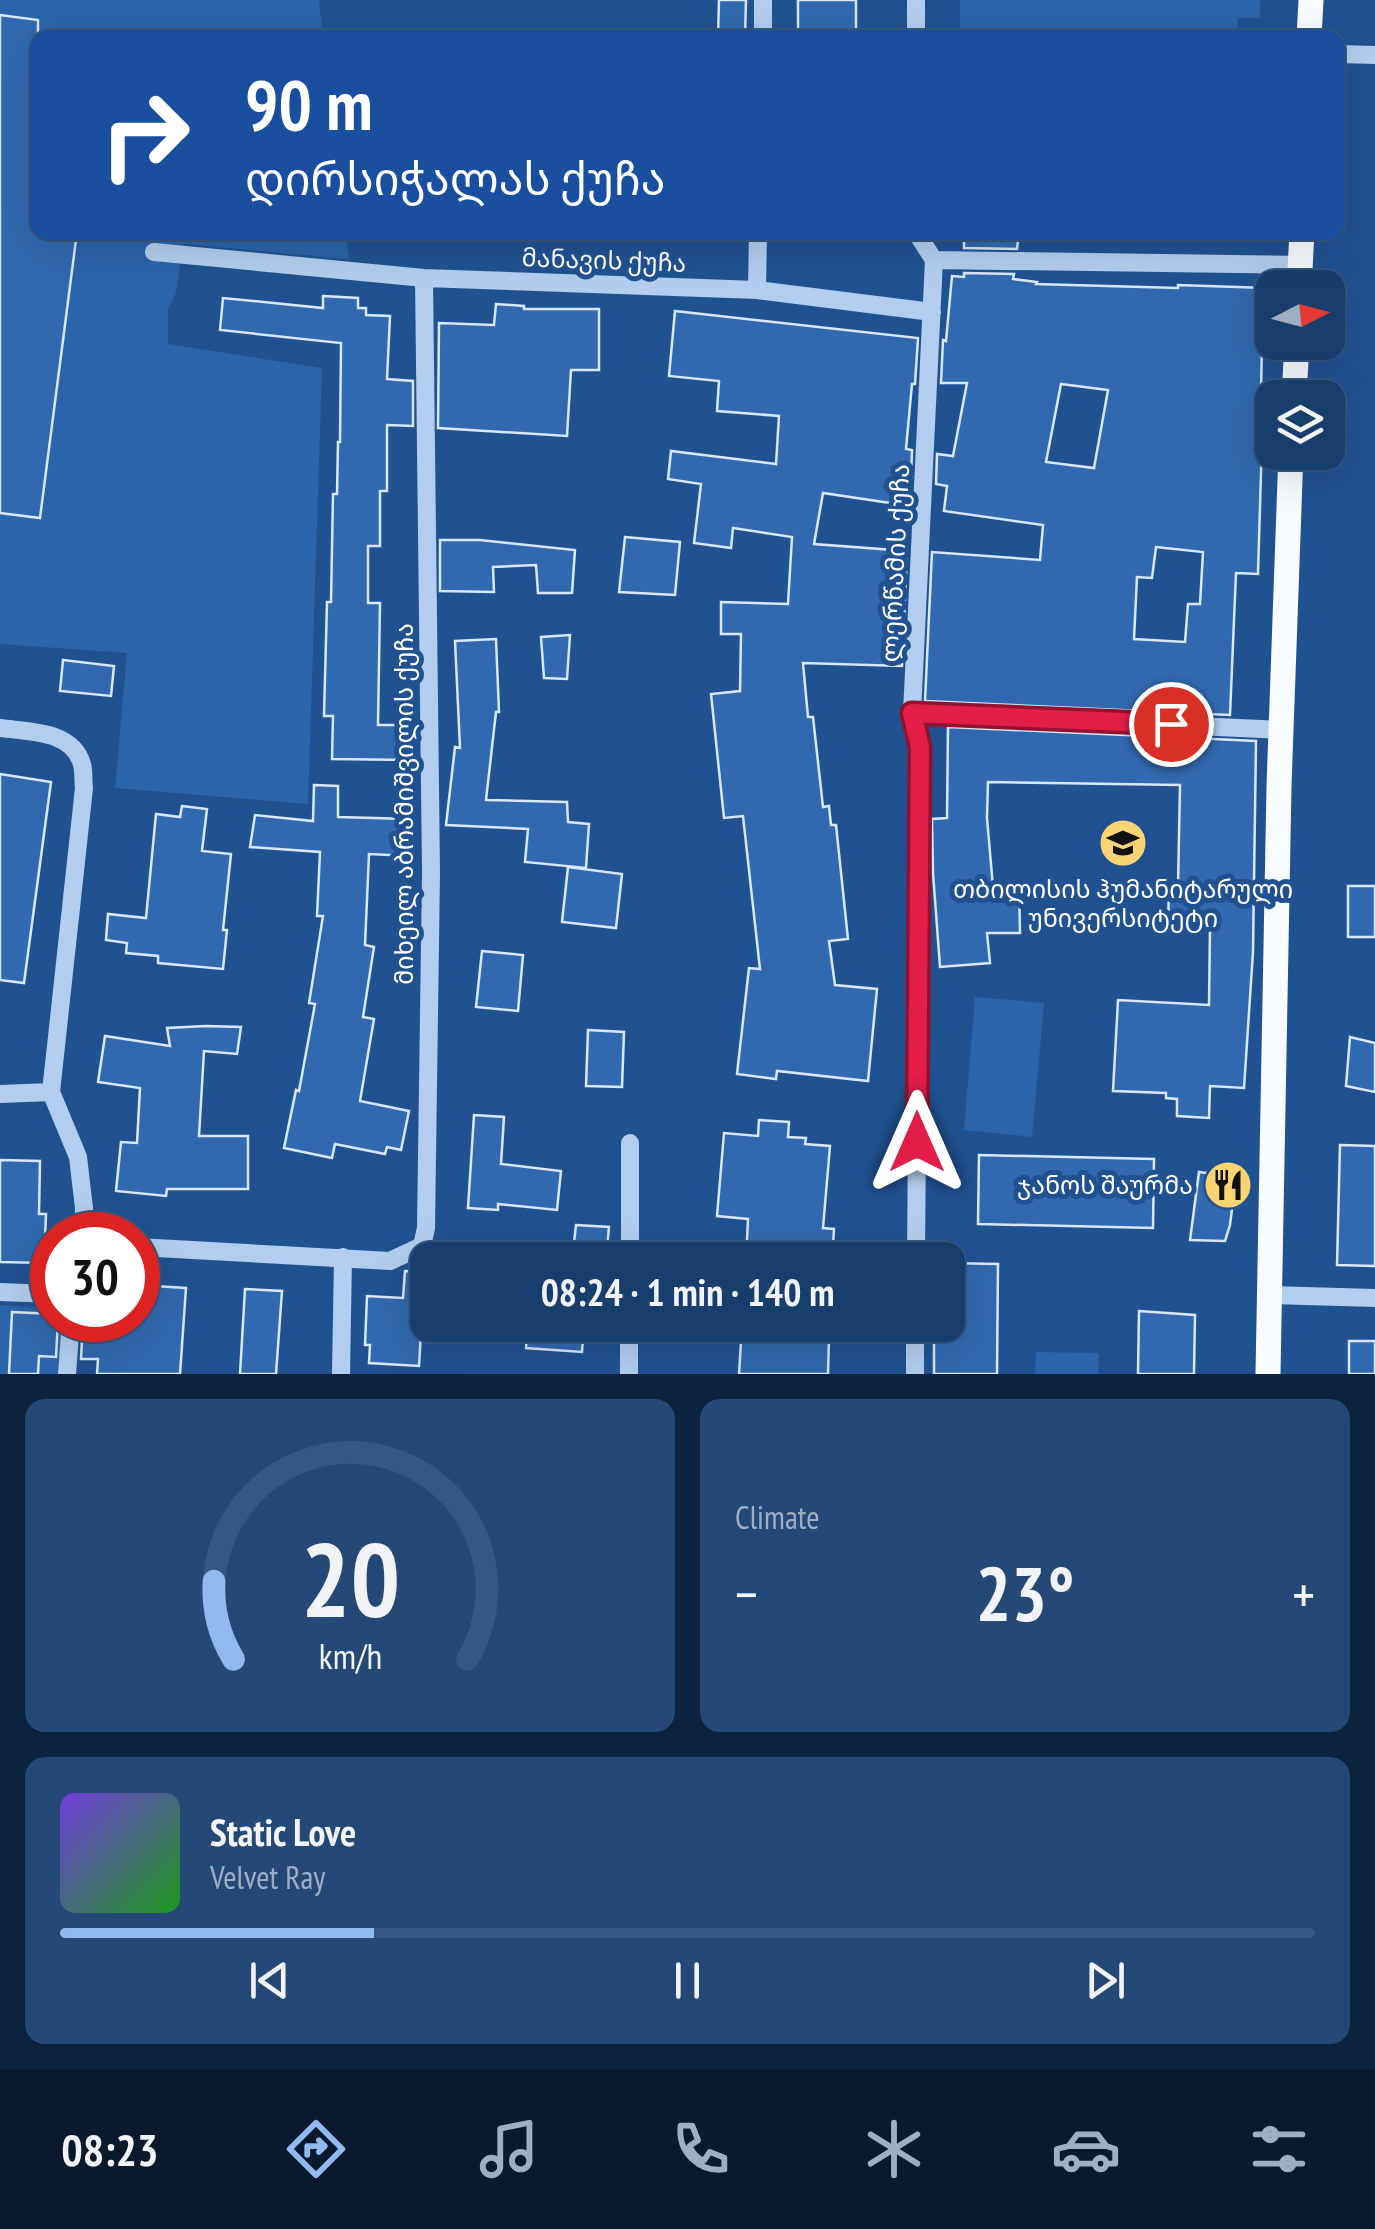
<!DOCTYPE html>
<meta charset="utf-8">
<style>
:root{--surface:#183e6e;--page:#254976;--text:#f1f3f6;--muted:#9faec2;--line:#365781;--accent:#90b9f0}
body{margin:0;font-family:"PT Sans Narrow","Noto Sans Georgian",sans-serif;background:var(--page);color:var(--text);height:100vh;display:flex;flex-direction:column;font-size:38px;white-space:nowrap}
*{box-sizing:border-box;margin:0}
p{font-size:32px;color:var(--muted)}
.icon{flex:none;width:55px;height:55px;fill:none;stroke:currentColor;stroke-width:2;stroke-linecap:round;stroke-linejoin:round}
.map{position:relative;height:1374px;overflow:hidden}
.details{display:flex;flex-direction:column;gap:25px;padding:25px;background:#0d223c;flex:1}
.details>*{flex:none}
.guide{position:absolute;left:30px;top:30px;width:1315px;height:210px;border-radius:20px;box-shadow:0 10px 40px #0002,0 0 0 2px var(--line);background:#1a4fa0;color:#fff;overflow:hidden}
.needle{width:65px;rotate:84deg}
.fabs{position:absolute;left:1255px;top:270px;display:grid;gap:20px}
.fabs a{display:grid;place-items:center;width:90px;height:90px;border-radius:20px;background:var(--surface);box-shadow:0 10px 40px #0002,0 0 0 2px var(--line);font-size:50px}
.speed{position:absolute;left:30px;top:1212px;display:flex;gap:20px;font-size:50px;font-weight:700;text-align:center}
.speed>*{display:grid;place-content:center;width:130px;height:130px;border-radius:50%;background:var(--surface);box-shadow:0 10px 40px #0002,0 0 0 2px var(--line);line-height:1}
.speed .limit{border:15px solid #d22;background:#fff;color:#111}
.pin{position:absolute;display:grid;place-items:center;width:85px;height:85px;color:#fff;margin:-42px;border:5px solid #fff;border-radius:50%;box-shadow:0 2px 10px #0007}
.me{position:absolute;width:110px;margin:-55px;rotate:0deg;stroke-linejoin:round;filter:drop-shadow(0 0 8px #0008)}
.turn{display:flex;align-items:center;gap:35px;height:210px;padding:0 50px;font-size:45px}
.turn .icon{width:130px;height:130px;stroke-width:2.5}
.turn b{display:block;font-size:70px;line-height:85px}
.big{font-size:75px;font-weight:700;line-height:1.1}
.details .tile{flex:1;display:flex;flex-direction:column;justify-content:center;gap:15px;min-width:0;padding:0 35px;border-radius:20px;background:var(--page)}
.details .dial{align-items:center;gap:0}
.dial svg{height:260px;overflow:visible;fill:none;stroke:var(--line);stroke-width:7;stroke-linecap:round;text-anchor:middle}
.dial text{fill:var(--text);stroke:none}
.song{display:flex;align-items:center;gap:30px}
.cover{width:120px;height:120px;border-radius:15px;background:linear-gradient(135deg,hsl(260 70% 55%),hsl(120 70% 35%))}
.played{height:10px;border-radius:5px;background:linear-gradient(90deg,var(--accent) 25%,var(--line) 25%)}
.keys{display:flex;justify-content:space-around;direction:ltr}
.heat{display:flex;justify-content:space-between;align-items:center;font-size:55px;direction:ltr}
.details .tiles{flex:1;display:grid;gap:25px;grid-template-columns:1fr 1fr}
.tile:last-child{grid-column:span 2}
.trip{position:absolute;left:410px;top:1242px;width:555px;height:100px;border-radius:20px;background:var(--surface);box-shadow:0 10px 40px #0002,0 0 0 2px var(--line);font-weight:700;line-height:100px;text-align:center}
.tabs{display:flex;height:160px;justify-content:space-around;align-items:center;background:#0a192c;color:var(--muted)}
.tabs .icon{width:70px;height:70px}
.tabs .current{color:var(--accent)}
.tabs b{font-size:45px;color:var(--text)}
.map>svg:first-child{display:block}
</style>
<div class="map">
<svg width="1375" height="1374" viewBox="0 0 1375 1374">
<rect width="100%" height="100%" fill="#205292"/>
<path fill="#2a64aa" d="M0,0H319L323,37L38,38V232L346,233L349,259L183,244L176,293L168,309V344L322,368L308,804L115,788L127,653L0,644Z
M960,0H1260V18H1238L1237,37H960Z
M975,997L1044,1003L1032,1137L964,1130Z
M0,1305L52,1308V1320H64L59,1374H0Z
M1036,1352L1099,1353L1098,1374H1035Z"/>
<path fill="#3069af" stroke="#d8e7fa" stroke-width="2.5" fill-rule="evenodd" d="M719,0H746L745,38H718Z
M798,0H856V38H798Z
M0,15L38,20V232H77L40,518L0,513Z
M964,232H1019L1017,249L964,248Z
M964,273L1014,274L1013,279L1037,282L1036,284L1178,288V285L1266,288L1264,343H1262L1260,440L1262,439L1258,574L1236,573L1230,715L925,701L932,552L1040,560L1043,525L944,511L947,486L936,484L937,454L953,456L967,383H941L943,340L946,341L952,276L964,277ZM1061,384L1108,390L1094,468L1046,462ZM1156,547L1203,552L1200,604H1188L1185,642L1134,639L1137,577L1152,578Z
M323,296L358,298V308H366V315L390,316L387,379L413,381V426L387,425V491H380V546H368V603H380L378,725H409V760L332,759L333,716H324L327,602H331L333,494H337L338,442H340L341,343L220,330L223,298L323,308Z
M496,304L524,306V309H599V370H571L567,436L438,428L439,323L494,325Z
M675,311L918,338L915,384H912L906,449L912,450L911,481L900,479L897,504L823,493L814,544L907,551L902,666L803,663L808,717H813L823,807L829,806L831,825H836L848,939L829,941L835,985L877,989L868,1081L777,1071L776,1079L737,1074L749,968L760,969L743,816L724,818L711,694L740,691L741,634H721V602L788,604L792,537L733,528L731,548L694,543L701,484L668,479L671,451L776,464L779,416L717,411L719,381L669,376Z
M625,537L680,542L675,595L619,592Z
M440,540H480L575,550L572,593H538L536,565L493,567L494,592L440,591Z
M570,635L567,679L544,678L541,637Z
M496,639L499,712H496L486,800L567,802L568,822L589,824L586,868L525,862L528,829L446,825L455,747L460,748L455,641Z
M63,660L114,666L111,696L60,691Z
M948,727L1256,741L1253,952L1244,1088L1210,1086L1209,1118L1177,1116V1099L1166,1098V1093L1113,1091L1118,1000L1209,1005L1210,928L1168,927L1169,887H1178L1180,785L988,782L987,818L993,887L1019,886L1020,933H987L990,963L940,967L933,873L932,819L947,818Z
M0,774L51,782L24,983L0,980Z
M314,785L338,786V817L409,819V856L369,854L365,945L374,947L363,1017L374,1019L360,1101L409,1111L401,1150L387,1147L385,1154L335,1144L332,1158L284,1148L296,1090L299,1091L315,1004L309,1003L323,916H317L320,852L250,847L255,815L313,821Z
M182,806L207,809L202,851L231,854L223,930H227L223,969L158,963V956L126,953L127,943L106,940L108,914L146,918L156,814L180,817Z
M568,867L622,874L616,928L562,922Z
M1348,886H1375V937H1348Z
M482,951L523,955L518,1011L476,1007Z
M206,1026L241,1027L237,1054L204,1051L199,1136H248V1189H167L166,1196L116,1191L121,1142L137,1143L140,1088L98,1082L105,1036L170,1046L167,1028Z
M588,1030L624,1032L622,1087L586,1086Z
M1350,1037L1375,1043V1092L1346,1086Z
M474,1115L504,1117L501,1164L561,1171L557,1210L498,1204V1210L468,1208Z
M759,1120L789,1122L788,1137L806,1138L805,1144L830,1146L823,1228L834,1229L832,1260H746L748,1219L717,1216L724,1133L758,1136Z
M1340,1145L1375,1146V1266L1337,1265Z
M979,1155L1154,1159L1153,1228L978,1224Z
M0,1160L40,1161L39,1214H46L44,1263L0,1262Z
M1199,1172L1236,1177L1230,1225L1225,1241L1190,1240Z
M576,1225L609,1227L606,1260H572Z
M948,1263L998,1264L997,1374H934V1325H948Z
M405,1271L428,1272V1315H422L419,1366L369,1363L370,1345H365L367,1296L403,1298Z
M138,1285L186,1288L180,1374H97L98,1359H81L83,1320H138Z
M245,1289L282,1291L276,1374H240Z
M1139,1311L1195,1315L1194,1374H1138Z
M12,1312L52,1314V1320H58L56,1357L39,1356L38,1374H9Z
M528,1325H584L582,1352L526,1348Z
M742,1325H795L794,1336L829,1338L828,1374H739Z
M1349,1341H1375V1374H1349Z"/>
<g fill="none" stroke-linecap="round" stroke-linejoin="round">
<path stroke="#b2cded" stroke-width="18" d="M763,38V0
M916,38V0
M1338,54L1375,55
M154,252L424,278L757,290L932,312
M934,260L1301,265
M757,290L758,232
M912,713L1281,730
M0,728C29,732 72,730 82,764C84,771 83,781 84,788L51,1092L78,1157L84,1208L83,1235
M0,1094L51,1092
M138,1247L390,1261L422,1246L426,1228L431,872L424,278
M630,1260V1143
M916,1260L920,747L912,713L934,260L916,232
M0,1292L52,1294
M1270,1295L1375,1298
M67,1374L71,1320
M341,1374L343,1257
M629,1374V1325
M915,1374V1325"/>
<path stroke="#f8fbff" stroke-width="25" d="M1309,38L1311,0
M1299,288L1302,232
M1294,398L1297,342
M1268,1374L1279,786L1291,452"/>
</g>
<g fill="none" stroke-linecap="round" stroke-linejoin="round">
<g stroke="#92132f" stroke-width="25">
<path id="route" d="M917,1142L920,747L912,713L1171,724"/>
</g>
<use href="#route" stroke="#e11d48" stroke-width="18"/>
</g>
<defs>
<g id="university-disc" transform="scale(2.5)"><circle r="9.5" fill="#fad373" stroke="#205292"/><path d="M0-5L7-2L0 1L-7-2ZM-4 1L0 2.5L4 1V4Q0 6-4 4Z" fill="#111"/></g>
<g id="restaurant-disc" transform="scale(2.5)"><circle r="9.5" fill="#fad373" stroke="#205292"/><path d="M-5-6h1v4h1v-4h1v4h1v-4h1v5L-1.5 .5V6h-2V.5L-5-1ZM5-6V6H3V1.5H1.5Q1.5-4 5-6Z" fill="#111"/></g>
</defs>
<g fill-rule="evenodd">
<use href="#university-disc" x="1123" y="843"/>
<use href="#restaurant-disc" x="1228" y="1185"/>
</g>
<g text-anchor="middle" stroke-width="10" stroke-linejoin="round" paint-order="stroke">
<g font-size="25" fill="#fff" stroke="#205292">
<text transform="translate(604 260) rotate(2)" y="9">მანავის ქუჩა</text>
<text transform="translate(895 563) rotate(-87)" y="9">ლერწამის ქუჩა</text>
<text transform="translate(404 804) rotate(-90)" y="9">მიხეილ აბრამიშვილის ქუჩა</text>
</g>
<g font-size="25" fill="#fff" stroke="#205292">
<text x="1123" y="898">თბილისის ჰუმანიტარული<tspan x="1123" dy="29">უნივერსიტეტი</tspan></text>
<text x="1193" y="1194" text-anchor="end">ჯანოს შაურმა</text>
</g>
</g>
</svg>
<div class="fabs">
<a><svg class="needle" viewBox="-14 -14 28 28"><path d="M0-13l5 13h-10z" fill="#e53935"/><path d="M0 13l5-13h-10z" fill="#9faec2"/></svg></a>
<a><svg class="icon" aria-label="layers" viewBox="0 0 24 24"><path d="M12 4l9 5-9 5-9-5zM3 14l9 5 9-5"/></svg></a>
</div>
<div class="speed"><div class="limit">30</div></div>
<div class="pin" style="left:1171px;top:724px;background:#d93025"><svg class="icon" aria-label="arrive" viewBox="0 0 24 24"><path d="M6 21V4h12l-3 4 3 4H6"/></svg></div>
<svg class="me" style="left:917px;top:1142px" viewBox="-20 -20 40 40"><path d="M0-17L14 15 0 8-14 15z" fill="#e11d48" stroke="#fff" stroke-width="4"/></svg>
<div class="trip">08:24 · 1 min · 140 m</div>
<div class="guide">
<div class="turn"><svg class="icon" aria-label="right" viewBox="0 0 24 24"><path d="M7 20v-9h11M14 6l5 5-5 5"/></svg><div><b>90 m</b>დირსიჭალას ქუჩა</div></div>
</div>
</div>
<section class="details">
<div class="tiles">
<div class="tile dial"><svg viewBox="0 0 100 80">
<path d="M14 69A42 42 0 1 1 86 69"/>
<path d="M14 69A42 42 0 0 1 8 45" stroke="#90b9f0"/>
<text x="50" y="56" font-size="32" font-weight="700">20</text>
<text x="50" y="72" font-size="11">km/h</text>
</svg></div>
<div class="tile"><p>Climate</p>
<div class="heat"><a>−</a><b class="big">23°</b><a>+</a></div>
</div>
<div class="tile">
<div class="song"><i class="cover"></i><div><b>Static Love</b><p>Velvet Ray</p></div></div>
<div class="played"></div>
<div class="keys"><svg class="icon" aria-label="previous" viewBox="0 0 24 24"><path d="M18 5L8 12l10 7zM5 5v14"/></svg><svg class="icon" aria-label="pause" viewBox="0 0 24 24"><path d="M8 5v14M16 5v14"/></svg><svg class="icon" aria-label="next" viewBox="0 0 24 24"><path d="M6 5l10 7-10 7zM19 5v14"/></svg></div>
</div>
</div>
</section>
<nav class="tabs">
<b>08:23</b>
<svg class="icon current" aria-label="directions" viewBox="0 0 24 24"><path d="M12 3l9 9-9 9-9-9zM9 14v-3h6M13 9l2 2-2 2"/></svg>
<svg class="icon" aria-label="music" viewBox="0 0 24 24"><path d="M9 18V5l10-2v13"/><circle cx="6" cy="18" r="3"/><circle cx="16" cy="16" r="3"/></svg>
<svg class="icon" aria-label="phone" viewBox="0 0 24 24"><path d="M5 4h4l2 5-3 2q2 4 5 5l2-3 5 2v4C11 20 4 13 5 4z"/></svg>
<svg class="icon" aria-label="climate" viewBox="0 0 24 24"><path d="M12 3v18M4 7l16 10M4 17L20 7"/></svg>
<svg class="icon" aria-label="car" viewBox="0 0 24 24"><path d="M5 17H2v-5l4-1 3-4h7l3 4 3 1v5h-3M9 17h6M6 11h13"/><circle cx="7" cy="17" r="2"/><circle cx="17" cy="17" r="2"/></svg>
<svg class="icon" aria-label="filters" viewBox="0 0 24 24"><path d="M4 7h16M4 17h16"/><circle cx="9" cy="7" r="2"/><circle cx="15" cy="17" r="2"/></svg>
</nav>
